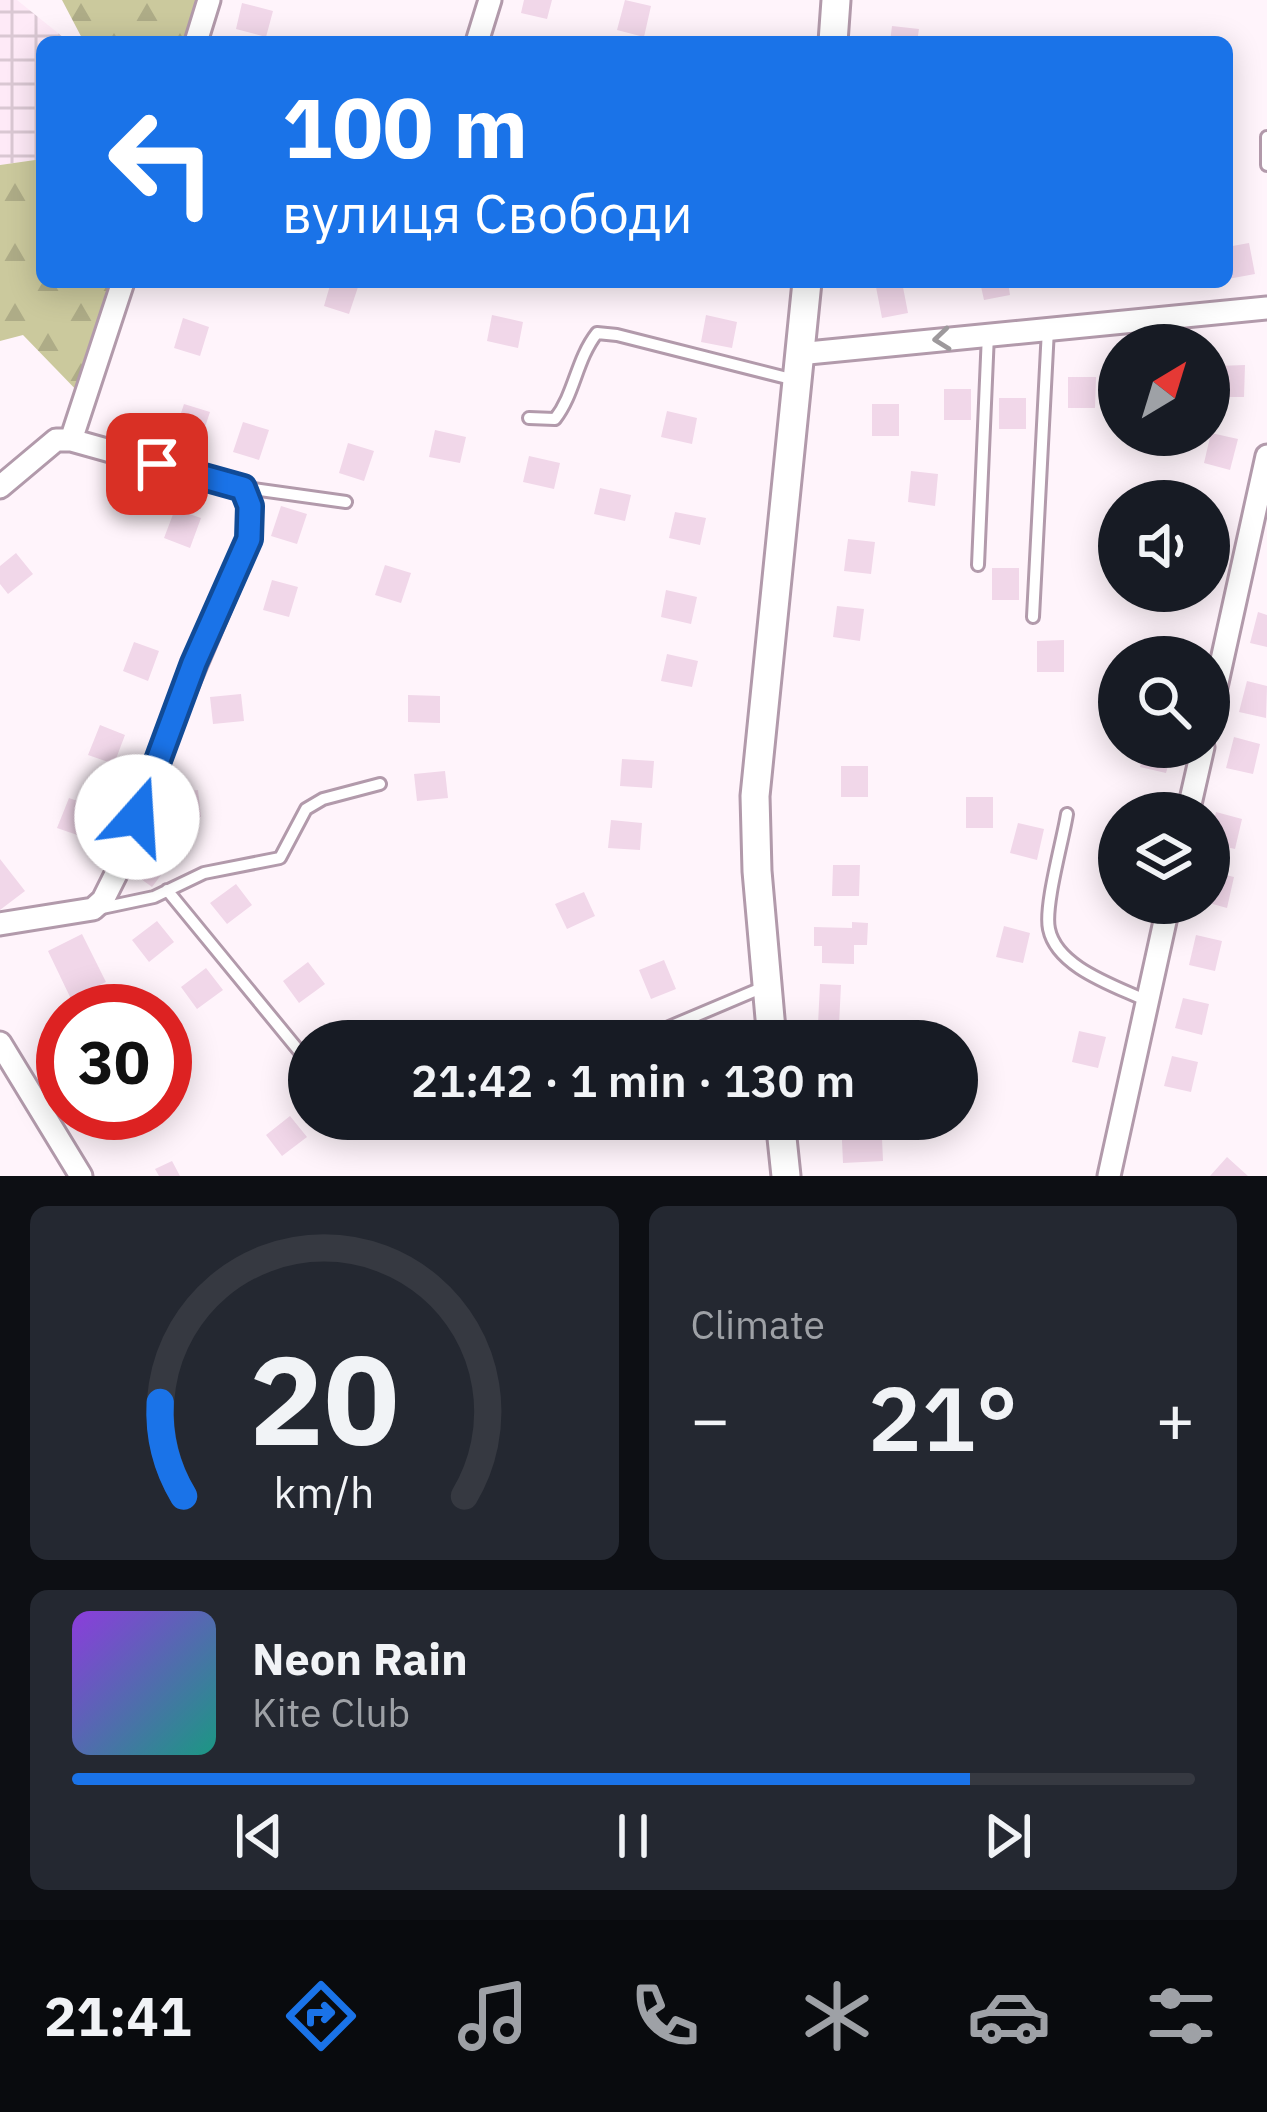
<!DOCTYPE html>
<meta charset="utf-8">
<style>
:root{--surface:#171b24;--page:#242831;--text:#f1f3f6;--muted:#9ea1a6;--line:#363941;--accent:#1a73e8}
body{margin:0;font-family:"IBM Plex Sans",sans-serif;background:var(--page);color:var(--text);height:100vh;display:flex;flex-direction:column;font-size:45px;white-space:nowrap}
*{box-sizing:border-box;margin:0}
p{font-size:39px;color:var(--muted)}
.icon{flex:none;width:66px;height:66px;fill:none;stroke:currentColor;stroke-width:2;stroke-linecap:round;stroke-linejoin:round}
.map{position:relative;height:1176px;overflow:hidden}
.details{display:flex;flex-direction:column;gap:30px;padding:30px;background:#0d0f14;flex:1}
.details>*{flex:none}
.banner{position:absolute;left:36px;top:36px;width:1197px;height:252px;border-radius:18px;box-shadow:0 6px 30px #0003;background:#1a73e8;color:#fff;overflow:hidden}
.needle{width:78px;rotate:38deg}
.tools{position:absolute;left:1098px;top:324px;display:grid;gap:24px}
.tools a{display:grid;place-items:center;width:132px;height:132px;border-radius:50%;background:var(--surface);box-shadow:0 6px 30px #0003;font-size:60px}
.speed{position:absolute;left:36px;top:984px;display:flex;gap:24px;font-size:60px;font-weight:700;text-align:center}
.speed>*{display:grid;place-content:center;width:156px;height:156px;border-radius:50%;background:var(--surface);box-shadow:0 6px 30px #0003;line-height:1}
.speed .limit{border:18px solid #d22;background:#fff;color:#111}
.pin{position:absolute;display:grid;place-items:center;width:102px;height:102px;color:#fff;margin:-51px;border-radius:24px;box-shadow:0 6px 18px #0006}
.me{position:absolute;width:132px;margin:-66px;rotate:19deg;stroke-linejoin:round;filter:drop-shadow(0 0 9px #0008)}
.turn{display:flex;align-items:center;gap:42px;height:252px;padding:0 48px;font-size:54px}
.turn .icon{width:156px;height:156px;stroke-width:2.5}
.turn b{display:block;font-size:84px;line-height:102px}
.big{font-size:90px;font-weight:600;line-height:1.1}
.details .tile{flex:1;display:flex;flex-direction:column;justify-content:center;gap:18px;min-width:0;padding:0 42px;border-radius:18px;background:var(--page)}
.details .dial{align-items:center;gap:0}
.dial svg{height:312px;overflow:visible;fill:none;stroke:var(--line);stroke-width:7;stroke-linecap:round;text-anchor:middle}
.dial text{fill:var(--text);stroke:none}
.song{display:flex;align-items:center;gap:36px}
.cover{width:144px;height:144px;border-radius:18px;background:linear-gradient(135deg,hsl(270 70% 55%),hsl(170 70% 35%))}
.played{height:12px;border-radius:6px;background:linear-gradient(90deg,var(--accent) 80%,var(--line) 80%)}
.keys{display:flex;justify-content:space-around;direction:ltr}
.heat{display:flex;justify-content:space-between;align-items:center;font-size:66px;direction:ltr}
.details .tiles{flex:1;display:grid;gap:30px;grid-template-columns:1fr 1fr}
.tile:last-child{grid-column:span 2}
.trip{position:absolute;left:288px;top:1020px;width:690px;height:120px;border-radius:60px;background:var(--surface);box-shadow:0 6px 30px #0003;font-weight:600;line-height:120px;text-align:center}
.dock{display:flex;height:192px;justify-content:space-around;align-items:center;background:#090b0e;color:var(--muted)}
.dock .icon{width:84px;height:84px}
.dock .selected{color:var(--accent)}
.dock b{font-size:54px;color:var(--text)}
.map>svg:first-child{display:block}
</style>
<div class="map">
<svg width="1267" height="1176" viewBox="0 0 1267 1176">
<defs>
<pattern id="industrial-grid" width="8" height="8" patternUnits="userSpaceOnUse" patternTransform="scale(3)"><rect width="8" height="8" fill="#feeaf7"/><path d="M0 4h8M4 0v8" fill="none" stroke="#dac8d3"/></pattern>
<pattern id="forest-firs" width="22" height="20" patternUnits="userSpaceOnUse" patternTransform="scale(3)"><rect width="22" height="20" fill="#cbc99d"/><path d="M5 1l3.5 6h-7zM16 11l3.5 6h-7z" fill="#aeac87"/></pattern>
</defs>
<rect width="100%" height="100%" fill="#fff4fb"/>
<path fill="url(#industrial-grid)" d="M0,0H17L69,42H42V159L0,165Z"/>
<path fill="url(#forest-firs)" d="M62,0H208L196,42H84Z
M42,159V282H123L85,399L23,335L0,341V165Z"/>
<path fill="#f1d7e9" d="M524,0H552L547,19L521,13Z
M625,0L651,6L644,37L617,30Z
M242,3L273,11L266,37L236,29Z
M892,26L919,29L917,42H890Z
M1249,243L1255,274L1228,279L1227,247Z
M331,282L359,284L349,314L324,306Z
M902,282L908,313L882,318L876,287Z
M980,282H1008L1010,295L984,300Z
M492,315L523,322L518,348L487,341Z
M706,315L737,322L732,348L701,342Z
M183,318L209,327L200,356L174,348Z
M1245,365L1244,397H1218V366Z
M1068,377H1096L1095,408H1068Z
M944,389H971V420H944Z
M999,398H1026V429H999Z
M184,404L210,412L200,442L174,434Z
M872,404H899V436H872Z
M667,411L697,418L692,444L661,437Z
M243,422L269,430L259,460L233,452Z
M435,430L466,437L460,463L429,457Z
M1211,433L1238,439L1230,470L1204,463Z
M1151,435H1178V445H1151Z
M348,443L374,451L364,481L339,473Z
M529,456L560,463L554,489L523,482Z
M911,471L938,474L935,506L908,502Z
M600,488L631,495L625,521L594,514Z
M281,506L307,514L297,544L271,536Z
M175,509L201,518L190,548L164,538Z
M675,512L706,518L700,545L669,538Z
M848,539L875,542L871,574L844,571Z
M16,553L33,574L8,594L0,584V566Z
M385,565L411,573L401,603L375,595Z
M992,568H1019V600H992Z
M272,580L298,587L289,617L263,610Z
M666,590L697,597L691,624L661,617Z
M837,606L864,609L860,641L833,637Z
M1258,612L1267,615V647L1250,643Z
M1064,640V672H1037V641Z
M134,642L159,651L148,681L123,671Z
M667,654L698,661L692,687L661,681Z
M1247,681L1267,686L1266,718L1239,712Z
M241,694L244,721L213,724L210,697Z
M408,695L440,696V723L408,722Z
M100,725L125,735L114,764L88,755Z
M1234,737L1260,744L1253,774L1226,768Z
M1145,747H1173L1166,773L1140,767Z
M622,759L654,761L652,788L620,786Z
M841,766H868V797H841Z
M445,771L448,798L417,801L414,774Z
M198,790L201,817L170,820L167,793Z
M966,797H993V828H966Z
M69,798L94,807L83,837L57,828Z
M1216,812L1242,819L1235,849L1209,843Z
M611,820L642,823L640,850L608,848Z
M1018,823L1044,829L1037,860L1010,853Z
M149,846L171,862L152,887L130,871Z
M0,859L25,891L0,910Z
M833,865H860L859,896H832Z
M1209,871L1234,877L1227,908L1209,903Z
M236,884L252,905L227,924L210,903Z
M584,892L595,916L567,929L555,904Z
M157,921L174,942L149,962L132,940Z
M852,922L868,923L867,945H854V964L822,963V946H814V927L852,928Z
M1004,926L1030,933L1023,963L996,957Z
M82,934L106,982L71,999L48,951Z
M1196,935L1222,941L1215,971L1189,965Z
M664,960L676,989L651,999L639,970Z
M308,962L325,984L299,1003L283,981Z
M206,968L223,990L197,1009L181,987Z
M820,984L841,985L839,1025L818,1024Z
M1183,998L1209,1004L1202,1035L1175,1028Z
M1079,1031L1106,1037L1098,1068L1072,1062Z
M1172,1056L1198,1062L1191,1092L1164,1086Z
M124,1113H142L148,1122L134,1130Z
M290,1116L307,1137L282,1156L266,1135Z
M841,1119H869L870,1139L882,1138L883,1161L843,1163Z
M1227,1157L1248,1176H1210Z
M172,1161L180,1176H159L155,1169Z"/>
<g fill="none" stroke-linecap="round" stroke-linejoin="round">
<g stroke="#b29aab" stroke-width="16">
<path id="lane" d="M1267,137V165
M529,418L555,419C575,393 576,360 597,333L617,335L795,380
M246,488L346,502
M978,565L988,334
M1033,617L1048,329
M1067,814C1063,840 1044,906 1049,929C1057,968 1116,986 1147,1001
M167,890L304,1057
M102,908L154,897L204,873L280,858L306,809L323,799L380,784
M636,1041L766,986"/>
</g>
<g stroke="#b29aab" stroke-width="27">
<path id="street" d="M196,42L209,0
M477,42L490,0
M798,354L1267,308
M71,440L123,282
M0,487L56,440H71L243,488L251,506L249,539L169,728L122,862L103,900L93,909L0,924
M1209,719L1267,456
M1188,813L1203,747
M0,1043L81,1176
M1109,1176L1169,903"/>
</g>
<g stroke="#b29aab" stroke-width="33">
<path id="secondary" d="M833,42L836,0
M772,1041L757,871L755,796L807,282
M780,1119L786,1176"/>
</g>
<use href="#lane" stroke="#fff" stroke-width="10"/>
<use href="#street" stroke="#fff" stroke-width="21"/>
<use href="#secondary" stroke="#fff" stroke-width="27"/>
</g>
<defs><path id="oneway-chevron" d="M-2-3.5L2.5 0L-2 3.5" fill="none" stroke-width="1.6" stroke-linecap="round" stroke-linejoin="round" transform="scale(3)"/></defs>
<use stroke="#9d999c" href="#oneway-chevron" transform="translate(942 339) rotate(174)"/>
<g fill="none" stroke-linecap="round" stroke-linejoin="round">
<g stroke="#114b97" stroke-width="30">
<path id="route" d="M137,817L194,663L249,539L250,506L243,488L157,464"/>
</g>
<use href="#route" stroke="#1a73e8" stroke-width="21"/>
</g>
</svg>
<div class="tools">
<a><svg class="needle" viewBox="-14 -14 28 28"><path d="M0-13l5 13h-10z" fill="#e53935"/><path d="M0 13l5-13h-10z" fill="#9ea1a6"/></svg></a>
<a><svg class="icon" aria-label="sound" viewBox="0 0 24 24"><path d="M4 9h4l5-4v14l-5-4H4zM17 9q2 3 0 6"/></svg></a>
<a><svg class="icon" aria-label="search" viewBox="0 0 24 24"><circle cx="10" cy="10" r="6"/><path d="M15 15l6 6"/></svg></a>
<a><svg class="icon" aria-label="layers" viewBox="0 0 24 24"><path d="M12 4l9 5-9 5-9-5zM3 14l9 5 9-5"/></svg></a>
</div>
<div class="speed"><div class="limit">30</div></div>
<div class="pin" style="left:157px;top:464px;background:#d93025"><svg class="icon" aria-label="arrive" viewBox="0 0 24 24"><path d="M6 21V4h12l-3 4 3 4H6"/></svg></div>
<svg class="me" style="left:137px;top:817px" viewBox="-20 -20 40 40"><circle r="19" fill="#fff"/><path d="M0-13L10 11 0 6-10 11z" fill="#1a73e8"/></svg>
<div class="trip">21:42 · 1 min · 130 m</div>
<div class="banner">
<div class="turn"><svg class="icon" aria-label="left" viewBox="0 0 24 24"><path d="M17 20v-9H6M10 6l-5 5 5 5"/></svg><div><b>100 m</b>вулиця Свободи</div></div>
</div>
</div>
<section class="details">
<div class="tiles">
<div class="tile dial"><svg viewBox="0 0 100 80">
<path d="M14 69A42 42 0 1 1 86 69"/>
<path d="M14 69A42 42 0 0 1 8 45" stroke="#1a73e8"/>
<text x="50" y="56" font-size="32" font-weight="700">20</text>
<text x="50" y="72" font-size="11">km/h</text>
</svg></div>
<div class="tile"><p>Climate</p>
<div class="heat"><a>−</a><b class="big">21°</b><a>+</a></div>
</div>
<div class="tile">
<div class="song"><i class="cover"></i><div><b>Neon Rain</b><p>Kite Club</p></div></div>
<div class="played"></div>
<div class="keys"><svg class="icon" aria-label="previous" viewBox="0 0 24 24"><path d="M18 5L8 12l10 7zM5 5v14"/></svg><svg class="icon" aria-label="pause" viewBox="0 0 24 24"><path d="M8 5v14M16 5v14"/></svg><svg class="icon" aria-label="next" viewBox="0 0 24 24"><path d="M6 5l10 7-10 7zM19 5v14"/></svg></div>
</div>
</div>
</section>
<nav class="dock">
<b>21:41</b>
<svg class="icon selected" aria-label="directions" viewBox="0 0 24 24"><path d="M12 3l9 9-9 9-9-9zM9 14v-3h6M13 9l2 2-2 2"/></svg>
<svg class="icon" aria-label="music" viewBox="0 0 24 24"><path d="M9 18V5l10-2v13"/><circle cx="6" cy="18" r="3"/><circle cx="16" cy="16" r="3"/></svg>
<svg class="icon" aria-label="phone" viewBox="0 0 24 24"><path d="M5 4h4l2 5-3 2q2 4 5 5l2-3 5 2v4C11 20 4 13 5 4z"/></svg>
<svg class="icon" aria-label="climate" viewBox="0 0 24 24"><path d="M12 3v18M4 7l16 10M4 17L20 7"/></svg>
<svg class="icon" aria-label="car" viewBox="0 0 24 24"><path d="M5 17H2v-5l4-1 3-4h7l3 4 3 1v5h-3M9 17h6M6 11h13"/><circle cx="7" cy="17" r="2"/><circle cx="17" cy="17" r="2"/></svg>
<svg class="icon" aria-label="filters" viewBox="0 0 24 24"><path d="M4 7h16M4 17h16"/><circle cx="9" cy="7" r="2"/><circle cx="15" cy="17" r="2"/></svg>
</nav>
